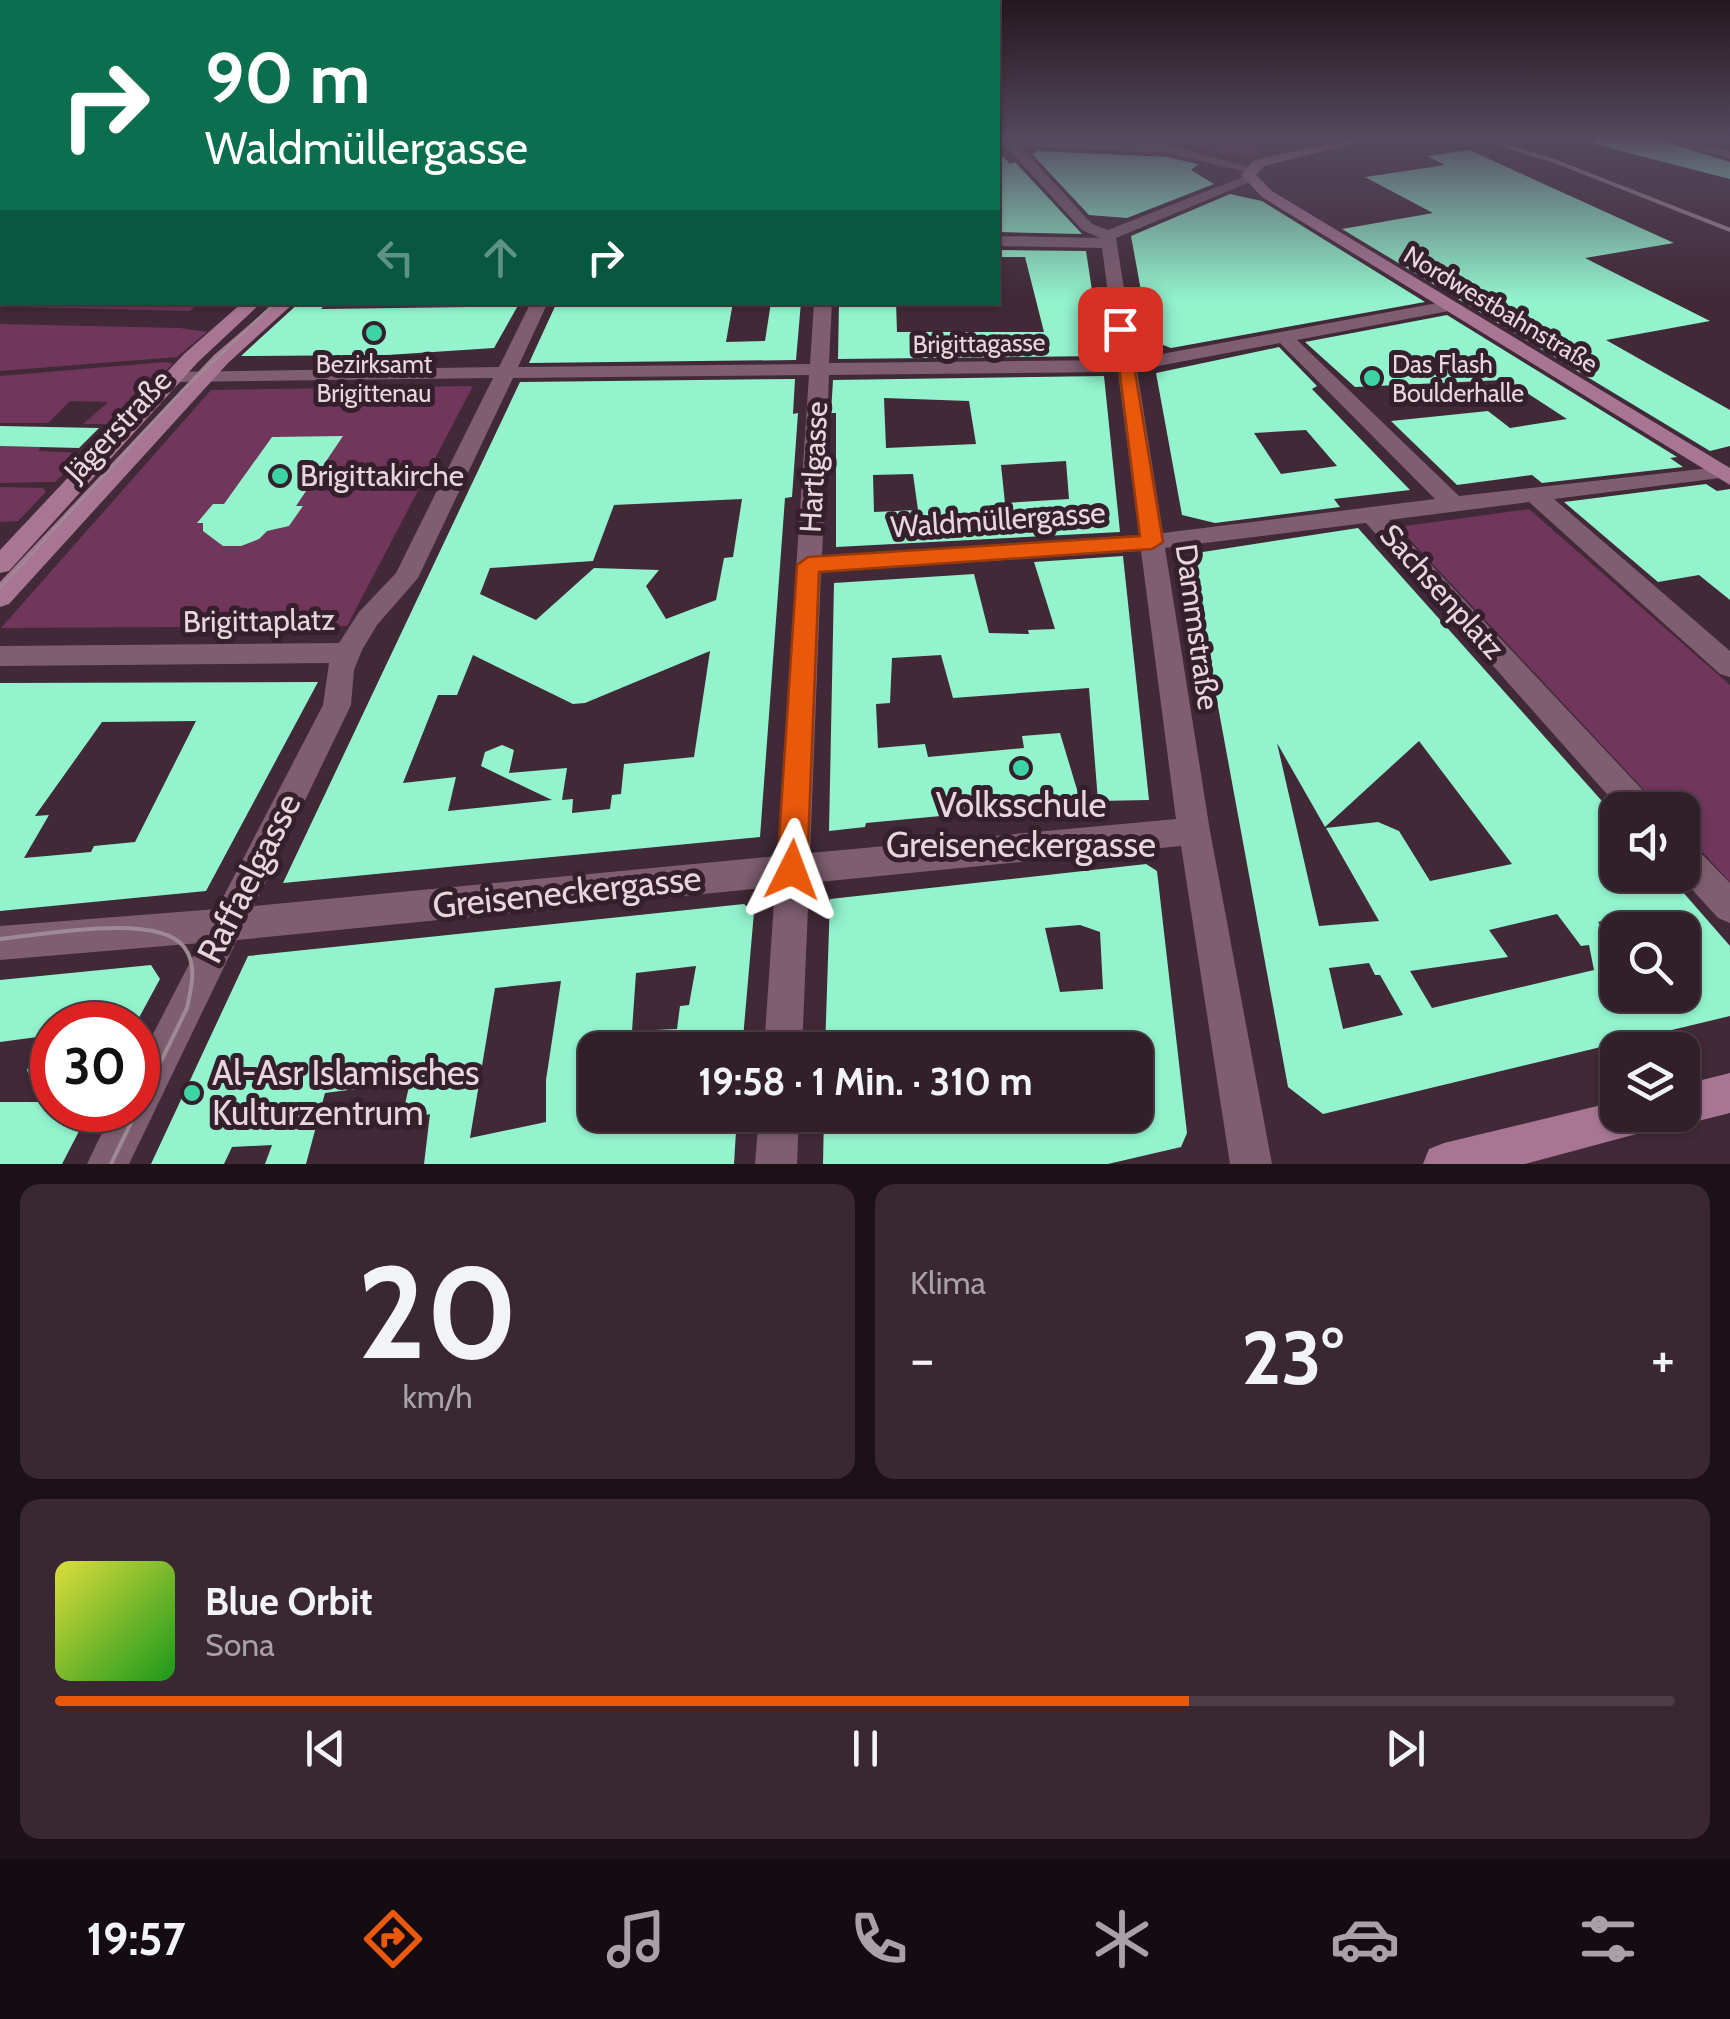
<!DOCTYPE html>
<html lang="de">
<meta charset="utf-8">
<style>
:root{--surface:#311f29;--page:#392731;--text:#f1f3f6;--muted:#a8a2a8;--line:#4c3d46;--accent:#ea580c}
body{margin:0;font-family:Cabin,sans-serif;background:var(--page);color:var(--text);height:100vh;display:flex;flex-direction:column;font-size:38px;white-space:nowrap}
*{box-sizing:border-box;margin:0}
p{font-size:32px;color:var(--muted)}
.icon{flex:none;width:55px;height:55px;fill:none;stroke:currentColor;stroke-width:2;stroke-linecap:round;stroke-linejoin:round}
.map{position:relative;height:1164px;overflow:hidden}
.drawer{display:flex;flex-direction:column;gap:20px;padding:20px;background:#1b1117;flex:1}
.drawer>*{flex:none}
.guide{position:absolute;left:0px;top:0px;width:1000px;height:305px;box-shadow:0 2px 8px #0004,0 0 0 2px var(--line);background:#0b6e4f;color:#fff;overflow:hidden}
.fabs{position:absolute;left:1600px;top:792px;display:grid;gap:20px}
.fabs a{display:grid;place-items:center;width:100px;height:100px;border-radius:20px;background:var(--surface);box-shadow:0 2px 8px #0004,0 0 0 2px var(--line);font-size:50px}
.speed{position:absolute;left:30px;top:1002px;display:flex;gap:20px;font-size:50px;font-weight:700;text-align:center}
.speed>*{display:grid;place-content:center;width:130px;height:130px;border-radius:50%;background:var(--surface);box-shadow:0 2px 8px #0004,0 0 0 2px var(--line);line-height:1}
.speed .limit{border:15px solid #d22;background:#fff;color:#111}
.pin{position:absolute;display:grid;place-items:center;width:85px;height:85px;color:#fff;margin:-42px;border-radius:20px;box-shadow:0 5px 15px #0006}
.me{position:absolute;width:110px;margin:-55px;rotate:3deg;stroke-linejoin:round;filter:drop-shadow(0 0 8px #0008)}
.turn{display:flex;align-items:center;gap:35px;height:210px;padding:0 40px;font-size:45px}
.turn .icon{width:130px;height:130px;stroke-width:2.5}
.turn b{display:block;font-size:70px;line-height:85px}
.lanes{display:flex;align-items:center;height:95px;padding:0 40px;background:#0003;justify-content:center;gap:50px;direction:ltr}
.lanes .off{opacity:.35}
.big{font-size:75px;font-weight:700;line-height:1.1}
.drawer .widget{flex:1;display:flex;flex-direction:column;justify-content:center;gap:15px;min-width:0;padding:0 35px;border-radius:20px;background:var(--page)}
.drawer .dial{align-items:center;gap:0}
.dial b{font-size:130px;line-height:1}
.song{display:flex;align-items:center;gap:30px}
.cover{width:120px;height:120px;border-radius:15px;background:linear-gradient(135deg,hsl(60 70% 55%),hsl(120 70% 35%))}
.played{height:10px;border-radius:5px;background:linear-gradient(90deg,var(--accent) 70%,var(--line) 70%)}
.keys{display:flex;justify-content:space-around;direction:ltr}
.heat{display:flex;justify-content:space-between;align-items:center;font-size:55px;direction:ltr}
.drawer .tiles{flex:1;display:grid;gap:20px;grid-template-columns:1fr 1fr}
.widget:last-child{grid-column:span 2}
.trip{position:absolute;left:578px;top:1032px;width:575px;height:100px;border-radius:20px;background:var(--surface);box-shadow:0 2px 8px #0004,0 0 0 2px var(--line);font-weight:700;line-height:100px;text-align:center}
.menu{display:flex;height:160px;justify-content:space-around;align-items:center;background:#140c10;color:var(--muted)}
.menu .icon{width:70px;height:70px}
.menu .on{color:var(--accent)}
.menu b{font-size:45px;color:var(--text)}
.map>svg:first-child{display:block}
</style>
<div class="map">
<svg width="1730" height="1164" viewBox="0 0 1730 1164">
<rect width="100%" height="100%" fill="#412937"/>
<path fill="#71365b" d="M1187,137H1239L1265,152L1244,157L1193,147Z
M26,302H188L186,306H195L190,311L19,307Z
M0,324L180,328L207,332L177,357L0,371Z
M165,362L173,364L111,424H83L108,402L70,401L48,423H0V376Z
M473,386L347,626L1,628L211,390Z
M0,446L41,447L38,451L84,453L55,482L0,483Z
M0,487L43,488L46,492L18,521L0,522Z
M1529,509L1730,685V882L1683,831L1682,810H1663L1398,527Z"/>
<path fill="#92f3cd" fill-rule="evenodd" d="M1595,137H1650L1730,162V179L1594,144Z
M1469,150L1674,243L1585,258L1710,321L1606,340L1730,410V446L1710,451L1342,229L1433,213L1365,177L1445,165L1427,156Z
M998,151L1010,164L1015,162L1082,234L998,232Z
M1038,151L1167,157L1198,164L1191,170L1214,184L1127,218L1089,215L1032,154Z
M1230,194L1262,201L1425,302L1171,348L1150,340L1131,236Z
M998,250L1086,251L1102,356L838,359L839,302H896L897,332H1044L1025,257H998Z
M300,302H328L321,309L470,307L473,302H520L494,348L387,355L241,356Z
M557,302H733L726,342L765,341L771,302H801L796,360L529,363Z
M1447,315L1677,457L1670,458L1683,467L1542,483L1532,475L1457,485L1391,421L1488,411L1510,428L1567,419L1518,387L1503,390V380L1355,387L1305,342Z
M1279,347L1317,386L1312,389L1410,490L1334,499L1340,507L1215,523L1182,515L1156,373ZM1306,430L1337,466L1281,474L1254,433Z
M1104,376L1120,532L836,547V413H831L833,380ZM884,398L969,401L976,444L886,448ZM1066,461L1069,499L1005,503L1001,465ZM913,474L918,510L874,512L873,475Z
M795,379L793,414L798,413L792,497L785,498L760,837L283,883L520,382ZM742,499L733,557L724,558L716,600L666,619L646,586L659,570L594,568L536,620L480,594L490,568L593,561L614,505ZM710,651L694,757L624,764L621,794L612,795L610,809L572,813L573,799L562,800L567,768L509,773L514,750L502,745L485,752L481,766L552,800L448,811L456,777L403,783L438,695H457L473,655L573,704L585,703Z
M0,426L99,428L79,448L0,446Z
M343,436L296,506H303L289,526L267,531L259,539L241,546H223L203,531V523H197L213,504H224L272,437Z
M1706,484L1717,491L1730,489V600L1699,575L1658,582L1564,502Z
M1358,528L1618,819V875H1668L1730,946V1016L1323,1114L1288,1087L1190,554ZM1419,741L1512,864L1430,881L1399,831L1378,822L1326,828L1379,921L1319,926L1277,743L1325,827ZM1641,912L1656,930H1682V995H1618V948L1598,922ZM1557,914L1581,946L1589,945L1594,970L1432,1008L1410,971L1508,957L1489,930ZM1369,963L1375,975H1380L1403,1015L1343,1029L1329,968Z
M1123,556L1149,800L1098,801L1089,688L953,698L941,655L892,658L890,703L876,704L878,748L925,744L928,757L1024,748L1022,736L1060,733L1081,803L866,823L865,827L829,831L834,583L974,574L989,633L1029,634L1028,630L1055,629L1034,562Z
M318,682L206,891L0,911V683ZM196,721L135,842L94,846L91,852L24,858L49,815L35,816L102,722Z
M1146,864L1157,871L1187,1133L1181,1147L1108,1164H823L824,1115H1135V1050L1077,1046L1078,1050H940L938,1039L904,1042V1049L895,1050H825L830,899ZM1080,925L1100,932L1103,989L1060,992L1045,928Z
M744,904L754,912L742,1050H595V1115H737L734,1164H424L430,1114L401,1122L410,1082L325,1093L306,1164H265L272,1145L232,1147L224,1164H151L248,956ZM696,966L689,1005L680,1006L677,1029L632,1031L636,973ZM561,981L546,1080V1122L470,1138L495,988Z
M151,965L160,979L135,1025H52V1110H90L62,1164H0V1102H40L27,1070L45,1036L0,1042V980Z"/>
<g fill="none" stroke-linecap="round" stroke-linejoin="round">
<path fill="#7e5e70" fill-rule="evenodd" d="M998,137L1168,145L1257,169L1250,173L1168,153L1020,146L1092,224L1108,230L1245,176L1257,179L1116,238L1135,359L1448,301L1457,306L1454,310L1297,340L1459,496L1728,466L1730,472L1720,478L1554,499L1730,651V677L1720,674L1529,502L1389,520L1652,800L1657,810H1621L1366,523L1165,548L1210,831L1272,1164H1230L1181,846L809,883L802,1050H764L775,887L237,940L129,1164H87L113,1110H138V1063L200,943L0,960V926L217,909L323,705L329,663L0,666V646L339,643L359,612L396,573L493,378L177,382L170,380V372L499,367L531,302H548L518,367L810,364L814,302H832L829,363L1117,360L1102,248L998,246V236L1100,238L1082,230L1005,145H998ZM1280,343L1435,499L1163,533L1137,370ZM1118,372L1139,535L822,556L829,375ZM809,375L777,856L254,906L351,705L354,670L362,650L377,625L418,578L513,378ZM1141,551L1176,819L810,853L821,572Z
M1654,137H1676L1730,151V159Z
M2,145V153L0,154V146Z
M0,214H2V222H0Z
M1682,840L1693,845L1730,883V923L1718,918L1679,875H1682Z
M759,1115H799L797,1164H755Z"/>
<path fill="#a87693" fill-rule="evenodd" d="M1357,137H1382L1264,166L1256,175L1272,191L1730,468V485L1262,197L1241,175L1254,160Z
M243,302H262L198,362L9,571L0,573V550L184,354Z
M276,302H295L228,363L9,604L0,607V582L214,355Z
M1730,1073V1113L1682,1125L1668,1119L1666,1115H1682V1085Z
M1618,1101V1115H1661L1655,1129L1525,1164H1423L1429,1149L1444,1143Z"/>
<path stroke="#9e8a95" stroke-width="2.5" d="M0,588L182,391L276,302"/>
<path stroke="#9e8a95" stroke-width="4" d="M0,939C40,935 159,912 184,947C198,965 191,988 187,1008L111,1164"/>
<path stroke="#9e8a95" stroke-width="4" d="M1478,137L1557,162L1730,230"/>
</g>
<linearGradient id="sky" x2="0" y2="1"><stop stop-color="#24171e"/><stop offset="0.46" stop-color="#54495e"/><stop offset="1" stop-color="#54495e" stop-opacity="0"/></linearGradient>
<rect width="1730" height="300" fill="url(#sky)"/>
<path fill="#ea580c" stroke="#983908" stroke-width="2.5" d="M1114,326L1128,329L1163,542L1152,549L819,572L807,870L803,880L792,884L782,880L777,870L797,565L808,557L1140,536Z"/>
<g fill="#3cd4a4" stroke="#361f2d" stroke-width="4">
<circle cx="374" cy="333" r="10"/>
<circle cx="1372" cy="378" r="10"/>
<circle cx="280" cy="476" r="10"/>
<circle cx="1021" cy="768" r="10"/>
<circle cx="192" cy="1093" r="10"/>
</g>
<g text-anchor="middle" stroke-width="10" stroke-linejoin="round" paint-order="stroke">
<g font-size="25" fill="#e6d6de" stroke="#361f2d">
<text transform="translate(1501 309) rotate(31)" y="9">Nordwestbahnstraße</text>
<text transform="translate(979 343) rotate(-1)" y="9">Brigittagasse</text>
</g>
<g font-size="25" fill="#e6d6de" stroke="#361f2d">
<text x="374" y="373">Bezirksamt<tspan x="374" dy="29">Brigittenau</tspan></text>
<text x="1392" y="373" text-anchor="start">Das Flash<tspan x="1392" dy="29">Boulderhalle</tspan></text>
</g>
<g font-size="30" fill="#e6d6de" stroke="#361f2d">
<text transform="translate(118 426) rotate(-47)" y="10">Jägerstraße</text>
<text transform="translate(814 467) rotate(-87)" y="10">Hartlgasse</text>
<text transform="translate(998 520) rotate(-4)" y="10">Waldmüllergasse</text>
<text transform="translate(1442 592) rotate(48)" y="10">Sachsenplatz</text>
<text transform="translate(259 621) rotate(-1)" y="10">Brigittaplatz</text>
<text transform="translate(1197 627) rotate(82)" y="10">Dammstraße</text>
</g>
<g font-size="30" fill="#e6d6de" stroke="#361f2d" text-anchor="start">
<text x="300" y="486">Brigittakirche</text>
</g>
<g font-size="35" fill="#e6d6de" stroke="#361f2d">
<text x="1021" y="817">Volksschule<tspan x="1021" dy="40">Greiseneckergasse</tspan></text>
<text x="212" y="1085" text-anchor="start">Al-Asr Islamisches<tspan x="212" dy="40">Kulturzentrum</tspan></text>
</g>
<g font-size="35" fill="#e6d6de" stroke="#361f2d">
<text transform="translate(249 878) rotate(-63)" y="12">Raffaelgasse</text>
<text transform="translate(567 892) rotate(-6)" y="12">Greiseneckergasse</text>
</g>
</g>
</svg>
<div class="fabs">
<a><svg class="icon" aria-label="sound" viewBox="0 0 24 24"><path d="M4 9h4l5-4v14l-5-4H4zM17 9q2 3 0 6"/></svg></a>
<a><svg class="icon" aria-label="search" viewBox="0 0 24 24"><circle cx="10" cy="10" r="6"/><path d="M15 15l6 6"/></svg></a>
<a><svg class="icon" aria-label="layers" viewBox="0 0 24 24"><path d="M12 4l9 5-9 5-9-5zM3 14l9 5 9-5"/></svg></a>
</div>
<div class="speed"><div class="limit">30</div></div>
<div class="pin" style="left:1120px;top:329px;background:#d93025"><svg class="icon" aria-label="arrive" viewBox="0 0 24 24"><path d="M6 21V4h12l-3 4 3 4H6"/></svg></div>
<svg class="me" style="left:792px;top:870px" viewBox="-20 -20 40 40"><path d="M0-17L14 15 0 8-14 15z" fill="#ea580c" stroke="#fff" stroke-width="4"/></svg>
<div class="trip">19:58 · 1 Min. · 310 m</div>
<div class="guide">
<div class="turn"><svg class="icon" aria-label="right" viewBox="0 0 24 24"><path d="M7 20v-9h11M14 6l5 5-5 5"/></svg><div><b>90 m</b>Waldmüllergasse</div></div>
<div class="lanes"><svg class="icon off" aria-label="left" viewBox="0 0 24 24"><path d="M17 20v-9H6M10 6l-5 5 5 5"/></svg><svg class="icon off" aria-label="ahead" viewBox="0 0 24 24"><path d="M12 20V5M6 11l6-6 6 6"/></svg><svg class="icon" aria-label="right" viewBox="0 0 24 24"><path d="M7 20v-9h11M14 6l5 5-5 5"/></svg></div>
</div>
</div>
<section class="drawer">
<div class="tiles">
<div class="widget dial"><b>20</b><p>km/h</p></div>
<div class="widget"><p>Klima</p>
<div class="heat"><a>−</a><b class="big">23°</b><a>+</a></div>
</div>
<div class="widget">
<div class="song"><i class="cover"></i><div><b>Blue Orbit</b><p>Sona</p></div></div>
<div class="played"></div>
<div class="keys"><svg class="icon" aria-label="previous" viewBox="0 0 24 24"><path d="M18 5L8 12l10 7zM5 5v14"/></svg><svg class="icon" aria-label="pause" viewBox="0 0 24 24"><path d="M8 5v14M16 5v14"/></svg><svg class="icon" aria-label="next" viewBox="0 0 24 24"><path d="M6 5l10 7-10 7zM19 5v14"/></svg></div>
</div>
</div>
</section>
<nav class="menu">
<b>19:57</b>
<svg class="icon on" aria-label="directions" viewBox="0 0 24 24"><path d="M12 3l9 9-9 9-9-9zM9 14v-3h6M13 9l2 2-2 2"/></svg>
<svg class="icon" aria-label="music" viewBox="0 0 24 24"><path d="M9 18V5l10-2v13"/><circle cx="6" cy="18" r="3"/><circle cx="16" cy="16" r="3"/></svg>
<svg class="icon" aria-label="phone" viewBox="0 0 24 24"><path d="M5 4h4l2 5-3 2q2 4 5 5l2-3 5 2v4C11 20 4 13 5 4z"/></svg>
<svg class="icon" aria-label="climate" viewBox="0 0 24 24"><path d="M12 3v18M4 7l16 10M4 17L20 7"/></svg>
<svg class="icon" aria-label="car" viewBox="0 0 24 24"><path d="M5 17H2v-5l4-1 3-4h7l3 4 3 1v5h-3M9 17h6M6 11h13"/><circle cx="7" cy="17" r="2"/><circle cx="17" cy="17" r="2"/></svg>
<svg class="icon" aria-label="filters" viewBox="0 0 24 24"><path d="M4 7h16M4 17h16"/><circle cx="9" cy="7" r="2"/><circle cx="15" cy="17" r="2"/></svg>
</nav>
